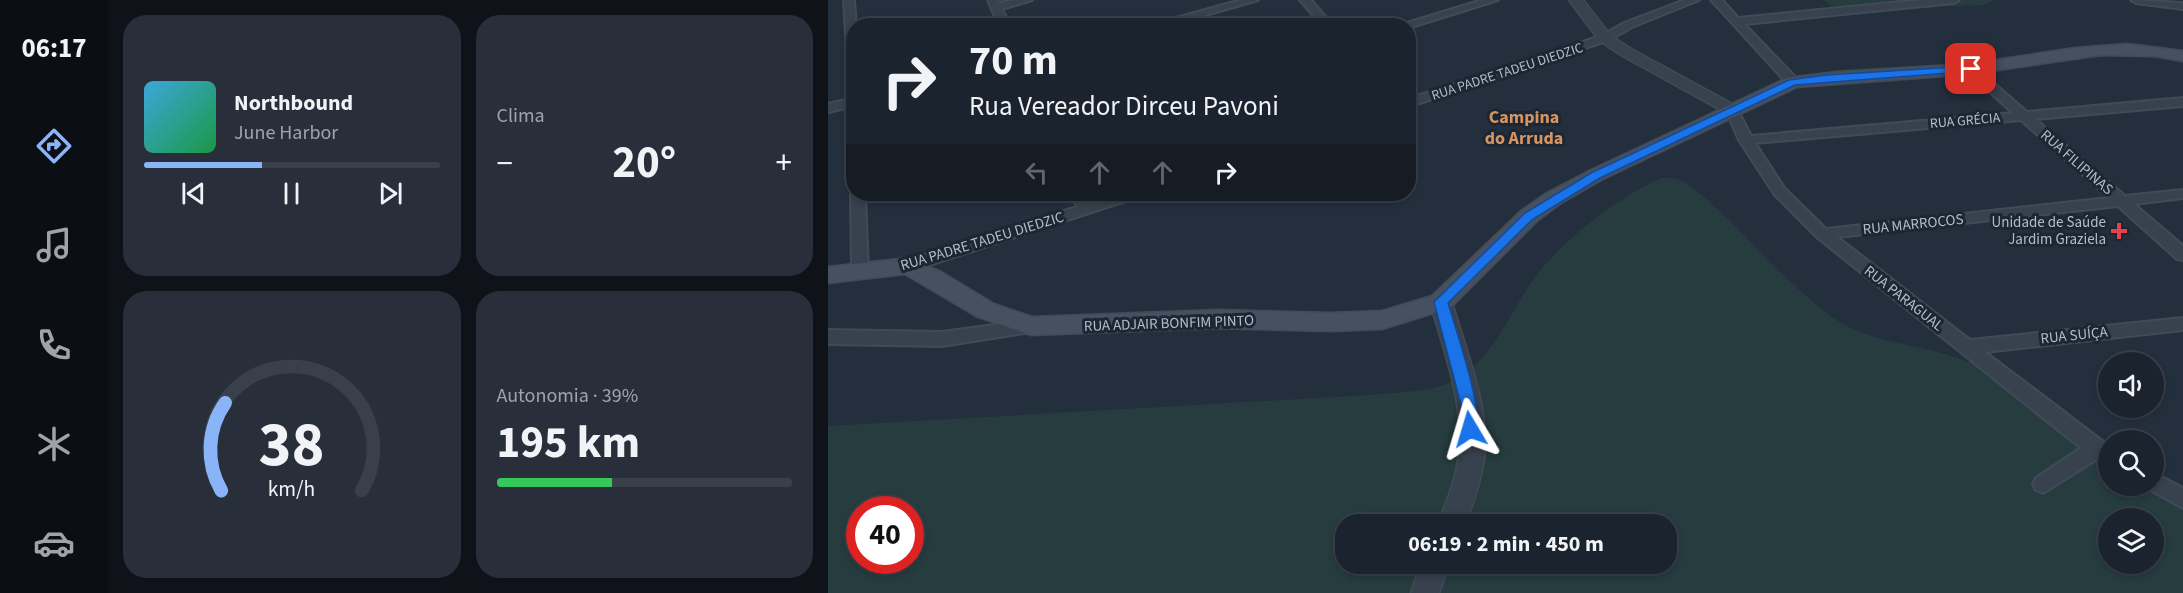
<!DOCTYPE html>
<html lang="pt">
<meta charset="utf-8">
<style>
:root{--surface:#1b232e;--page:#282f3a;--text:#f1f3f6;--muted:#a0a4aa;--line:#39404a;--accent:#8ab4f8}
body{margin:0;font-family:"Source Sans 3",sans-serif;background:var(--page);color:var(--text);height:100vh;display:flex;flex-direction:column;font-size:22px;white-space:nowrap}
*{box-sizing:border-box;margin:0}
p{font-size:20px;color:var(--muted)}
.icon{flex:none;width:33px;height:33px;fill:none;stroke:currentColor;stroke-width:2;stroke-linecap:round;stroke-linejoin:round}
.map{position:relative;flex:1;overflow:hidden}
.details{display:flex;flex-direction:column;gap:15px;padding:15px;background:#0f1319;width:720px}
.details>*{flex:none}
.hud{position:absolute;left:18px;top:18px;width:570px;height:183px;border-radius:24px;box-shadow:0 3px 9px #0003,0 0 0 2px var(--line);background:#1b232e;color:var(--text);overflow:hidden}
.tools{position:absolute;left:1270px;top:352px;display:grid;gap:12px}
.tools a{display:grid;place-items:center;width:66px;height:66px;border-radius:50%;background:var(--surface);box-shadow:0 3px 9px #0003,0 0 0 2px var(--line);font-size:30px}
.speed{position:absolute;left:18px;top:496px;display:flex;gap:12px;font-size:30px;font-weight:700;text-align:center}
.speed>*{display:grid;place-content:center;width:78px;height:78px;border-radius:50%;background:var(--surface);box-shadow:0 3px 9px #0003,0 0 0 2px var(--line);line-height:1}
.speed .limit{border:9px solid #d22;background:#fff;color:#111}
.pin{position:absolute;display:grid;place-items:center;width:51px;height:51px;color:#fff;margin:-26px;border-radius:12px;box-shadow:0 3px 9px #0006}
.me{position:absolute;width:66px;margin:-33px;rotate:353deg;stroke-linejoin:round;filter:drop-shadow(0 0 4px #0008)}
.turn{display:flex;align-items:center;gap:21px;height:126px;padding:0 24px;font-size:27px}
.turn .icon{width:78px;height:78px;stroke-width:2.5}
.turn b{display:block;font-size:42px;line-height:51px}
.lanes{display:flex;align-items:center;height:57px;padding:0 24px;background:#0003;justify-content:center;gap:30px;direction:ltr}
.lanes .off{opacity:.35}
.big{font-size:45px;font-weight:700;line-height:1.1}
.details .widget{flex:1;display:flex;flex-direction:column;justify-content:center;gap:9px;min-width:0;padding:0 21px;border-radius:24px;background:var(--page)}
.details .dial{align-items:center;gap:0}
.dial svg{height:156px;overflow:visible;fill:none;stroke:var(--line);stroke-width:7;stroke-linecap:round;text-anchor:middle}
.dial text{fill:var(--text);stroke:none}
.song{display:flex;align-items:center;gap:18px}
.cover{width:72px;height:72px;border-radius:9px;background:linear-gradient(135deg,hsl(200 70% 55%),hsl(140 70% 35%))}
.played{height:6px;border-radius:3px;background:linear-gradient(90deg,var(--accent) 40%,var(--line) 40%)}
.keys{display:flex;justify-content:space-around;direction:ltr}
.heat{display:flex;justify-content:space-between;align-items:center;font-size:33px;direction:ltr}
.charge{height:9px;border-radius:4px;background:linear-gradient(90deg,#34c759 39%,var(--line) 0)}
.details .tiles{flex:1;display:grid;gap:15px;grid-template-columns:repeat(2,1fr)}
.trip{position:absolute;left:507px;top:514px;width:342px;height:60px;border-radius:24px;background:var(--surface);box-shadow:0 3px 9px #0003,0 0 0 2px var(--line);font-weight:700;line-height:60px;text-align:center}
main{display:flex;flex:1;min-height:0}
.tabs{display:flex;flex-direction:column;width:108px;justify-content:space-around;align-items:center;background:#0b0e12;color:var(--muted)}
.tabs .icon{width:42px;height:42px}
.tabs .active{color:var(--accent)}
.tabs b{font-size:27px;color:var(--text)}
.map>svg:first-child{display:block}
</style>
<main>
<nav class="tabs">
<b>06:17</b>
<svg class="icon active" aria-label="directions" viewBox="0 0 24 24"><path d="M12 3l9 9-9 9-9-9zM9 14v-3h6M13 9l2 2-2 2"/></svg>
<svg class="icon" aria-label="music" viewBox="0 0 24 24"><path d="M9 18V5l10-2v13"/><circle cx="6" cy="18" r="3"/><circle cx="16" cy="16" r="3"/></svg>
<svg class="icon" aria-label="phone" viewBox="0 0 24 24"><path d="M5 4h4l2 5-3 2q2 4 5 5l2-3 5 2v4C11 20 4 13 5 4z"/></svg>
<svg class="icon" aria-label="climate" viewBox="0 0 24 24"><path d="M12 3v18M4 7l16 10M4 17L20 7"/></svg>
<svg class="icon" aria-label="car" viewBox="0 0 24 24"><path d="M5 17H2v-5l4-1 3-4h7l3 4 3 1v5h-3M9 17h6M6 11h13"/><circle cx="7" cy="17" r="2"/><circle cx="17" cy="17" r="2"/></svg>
</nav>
<section class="details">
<div class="tiles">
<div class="widget">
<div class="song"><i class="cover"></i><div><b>Northbound</b><p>June Harbor</p></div></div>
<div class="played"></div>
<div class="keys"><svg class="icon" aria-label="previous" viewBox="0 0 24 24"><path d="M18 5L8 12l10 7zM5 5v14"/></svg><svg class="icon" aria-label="pause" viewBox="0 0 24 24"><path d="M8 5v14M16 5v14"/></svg><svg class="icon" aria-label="next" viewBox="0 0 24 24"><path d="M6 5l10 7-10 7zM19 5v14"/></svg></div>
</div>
<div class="widget"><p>Clima</p>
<div class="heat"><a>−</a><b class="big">20°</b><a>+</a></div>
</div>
<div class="widget dial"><svg viewBox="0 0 100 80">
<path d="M14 69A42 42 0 1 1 86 69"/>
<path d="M14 69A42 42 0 0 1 16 24" stroke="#8ab4f8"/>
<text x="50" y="56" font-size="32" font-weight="700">38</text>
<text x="50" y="72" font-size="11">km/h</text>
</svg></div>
<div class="widget"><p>Autonomia · 39%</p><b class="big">195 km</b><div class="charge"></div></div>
</div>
</section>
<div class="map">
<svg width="1355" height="593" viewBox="0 0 1355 593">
<rect width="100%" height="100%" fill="#242f3e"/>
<path fill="#263c3f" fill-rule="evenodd" d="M995,0H1167L1156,5L1093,7L1024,15H1014Z
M834,178C840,178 847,178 852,180C872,191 888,208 904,223C936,255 967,290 1004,317C1045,346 1099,343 1145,364C1194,387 1237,423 1281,454V486H1326L1355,506V593H0V426L542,395C569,392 603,393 627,380C666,359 683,310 708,276C736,239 791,196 834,178ZM32,510H82V561H32ZM1281,519H1326V564H1281ZM518,525H838V564H518Z"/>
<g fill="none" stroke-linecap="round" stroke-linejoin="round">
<g stroke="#414a57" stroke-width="4">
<path id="minor" d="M16,0H26L28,26H26V73L20,70Z
M160,0H170L172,3L186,0H204L174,9L182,26H171Z
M413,0H430L339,26H319Z
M472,0H483L505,26H494Z
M654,0H670L580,28V26H569Z
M857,0H871L804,27L781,40L580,107V99L773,36L796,23Z
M883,0H894L910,18L1094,0H1131L1126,3L916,24L969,79L971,82L965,86L961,85Z
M1303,0L1355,3V9L1308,3Z
M1143,65L1147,67L1199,112L1355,98V106L1207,119L1297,196L1355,190V198L1306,204L1355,246V260L1349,259L1290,206L1009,237L1142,340L1355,318V330L1157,352L1281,446V465L1269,459L1215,493L1208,490L1205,484L1208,478L1253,448L990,238L947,195L911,140L898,110L904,106L908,107L923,136L1185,113L1139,71V67ZM1193,120L1281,198L998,229L957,189L927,143Z
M26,98V106L0,112V104Z
M26,191V194H37L40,270L38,274H26L24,270L23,194Z
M244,194H258L262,203L291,194H312L310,197L86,270H74L72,266L74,262L249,207Z
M203,320L209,321L212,326L209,331L114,346L0,344V330L114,332Z
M1326,473L1355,488V508L1319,488L1318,486H1326Z"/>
</g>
<g stroke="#414a57" stroke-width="3">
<path id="tertiary" d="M741,0H755L782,35L803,49L910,107L912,110L904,115L898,113L793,55L772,41Z
M613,294L620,297L624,302C638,351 662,407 656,459C653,482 645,504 637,525H609C618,504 627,482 630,460C638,408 616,351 602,302L606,297Z
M593,564H621L611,593H583Z"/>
</g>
<g stroke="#414a57" stroke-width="3">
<path id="secondary" d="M1299,44L1355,51V61L1326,56L1273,55L1142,74L969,87L775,179L733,203L709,221L622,308L554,329L503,331L390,328L203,335L148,316L77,274L0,283V267L80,258L113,272L166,304L204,317L390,310L503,313L554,311L604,296L693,211L719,193L761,171L959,78L1009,72L1142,64L1247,48Z"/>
</g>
<use href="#minor" fill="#38414e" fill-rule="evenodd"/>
<use href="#tertiary" fill="#38414e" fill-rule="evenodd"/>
<use href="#secondary" fill="#465061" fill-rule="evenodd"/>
</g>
<path fill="#1a73e8" stroke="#114b97" stroke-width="1.5" d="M1143,66L1147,67V71L967,85L772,178L705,219L620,303C627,327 657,415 648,433L642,435L636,433L633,405L606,302L697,213L763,173L961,80L998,75Z"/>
<path fill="#e0444e" stroke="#1d2633" stroke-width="2" d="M1288 222h6v6h6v6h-6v6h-6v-6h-6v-6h6z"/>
<g text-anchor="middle" stroke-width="6" stroke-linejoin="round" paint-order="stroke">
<g font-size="14" fill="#b4bcc9" stroke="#1d2633">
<text transform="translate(679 71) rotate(-18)" y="5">RUA PADRE TADEU DIEDZIC</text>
<text transform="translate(1137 120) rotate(-5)" y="5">RUA GRÉCIA</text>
</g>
<g font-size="15" fill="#b4bcc9" stroke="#1d2633">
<text transform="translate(1249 162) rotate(41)" y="5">RUA FILIPINAS</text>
<text transform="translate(1085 224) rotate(-6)" y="5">RUA MARROCOS</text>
<text transform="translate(154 241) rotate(-17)" y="5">RUA PADRE TADEU DIEDZIC</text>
<text transform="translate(1076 298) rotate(38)" y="5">RUA PARAGUAL</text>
<text transform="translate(341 323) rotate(-2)" y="5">RUA ADJAIR BONFIM PINTO</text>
<text transform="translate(1246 335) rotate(-6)" y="5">RUA SUÍÇA</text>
</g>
<g font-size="15" fill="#b4bcc9" stroke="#1d2633" text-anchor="end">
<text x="1278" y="227">Unidade de Saúde<tspan x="1278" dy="17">Jardim Graziela</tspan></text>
</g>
<g font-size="18" font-weight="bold" fill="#d59563" stroke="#1d2633">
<text x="696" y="123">Campina<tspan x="696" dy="21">do Arruda</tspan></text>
</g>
</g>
</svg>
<div class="tools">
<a><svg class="icon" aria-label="sound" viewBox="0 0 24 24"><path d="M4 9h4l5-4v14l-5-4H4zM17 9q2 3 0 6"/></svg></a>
<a><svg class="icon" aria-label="search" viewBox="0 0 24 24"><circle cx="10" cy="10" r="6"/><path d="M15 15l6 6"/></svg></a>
<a><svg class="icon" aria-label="layers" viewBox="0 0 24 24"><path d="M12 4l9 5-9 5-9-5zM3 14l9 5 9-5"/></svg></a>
</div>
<div class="speed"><div class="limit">40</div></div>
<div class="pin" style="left:1143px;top:69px;background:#d93025"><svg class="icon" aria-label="arrive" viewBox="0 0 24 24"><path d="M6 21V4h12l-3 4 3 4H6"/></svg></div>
<svg class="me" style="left:642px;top:429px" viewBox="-20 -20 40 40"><path d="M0-17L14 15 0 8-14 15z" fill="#1a73e8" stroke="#fff" stroke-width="4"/></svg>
<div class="trip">06:19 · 2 min · 450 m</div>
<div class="hud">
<div class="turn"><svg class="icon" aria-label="right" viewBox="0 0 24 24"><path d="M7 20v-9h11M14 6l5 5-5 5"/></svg><div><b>70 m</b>Rua Vereador Dirceu Pavoni</div></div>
<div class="lanes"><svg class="icon off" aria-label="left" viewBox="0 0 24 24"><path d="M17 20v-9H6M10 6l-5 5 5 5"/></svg><svg class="icon off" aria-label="ahead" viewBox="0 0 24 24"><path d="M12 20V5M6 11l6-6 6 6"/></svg><svg class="icon off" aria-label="ahead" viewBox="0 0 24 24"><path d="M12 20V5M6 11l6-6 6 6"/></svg><svg class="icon" aria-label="right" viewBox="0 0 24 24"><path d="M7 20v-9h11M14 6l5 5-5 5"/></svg></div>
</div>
</div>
</main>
